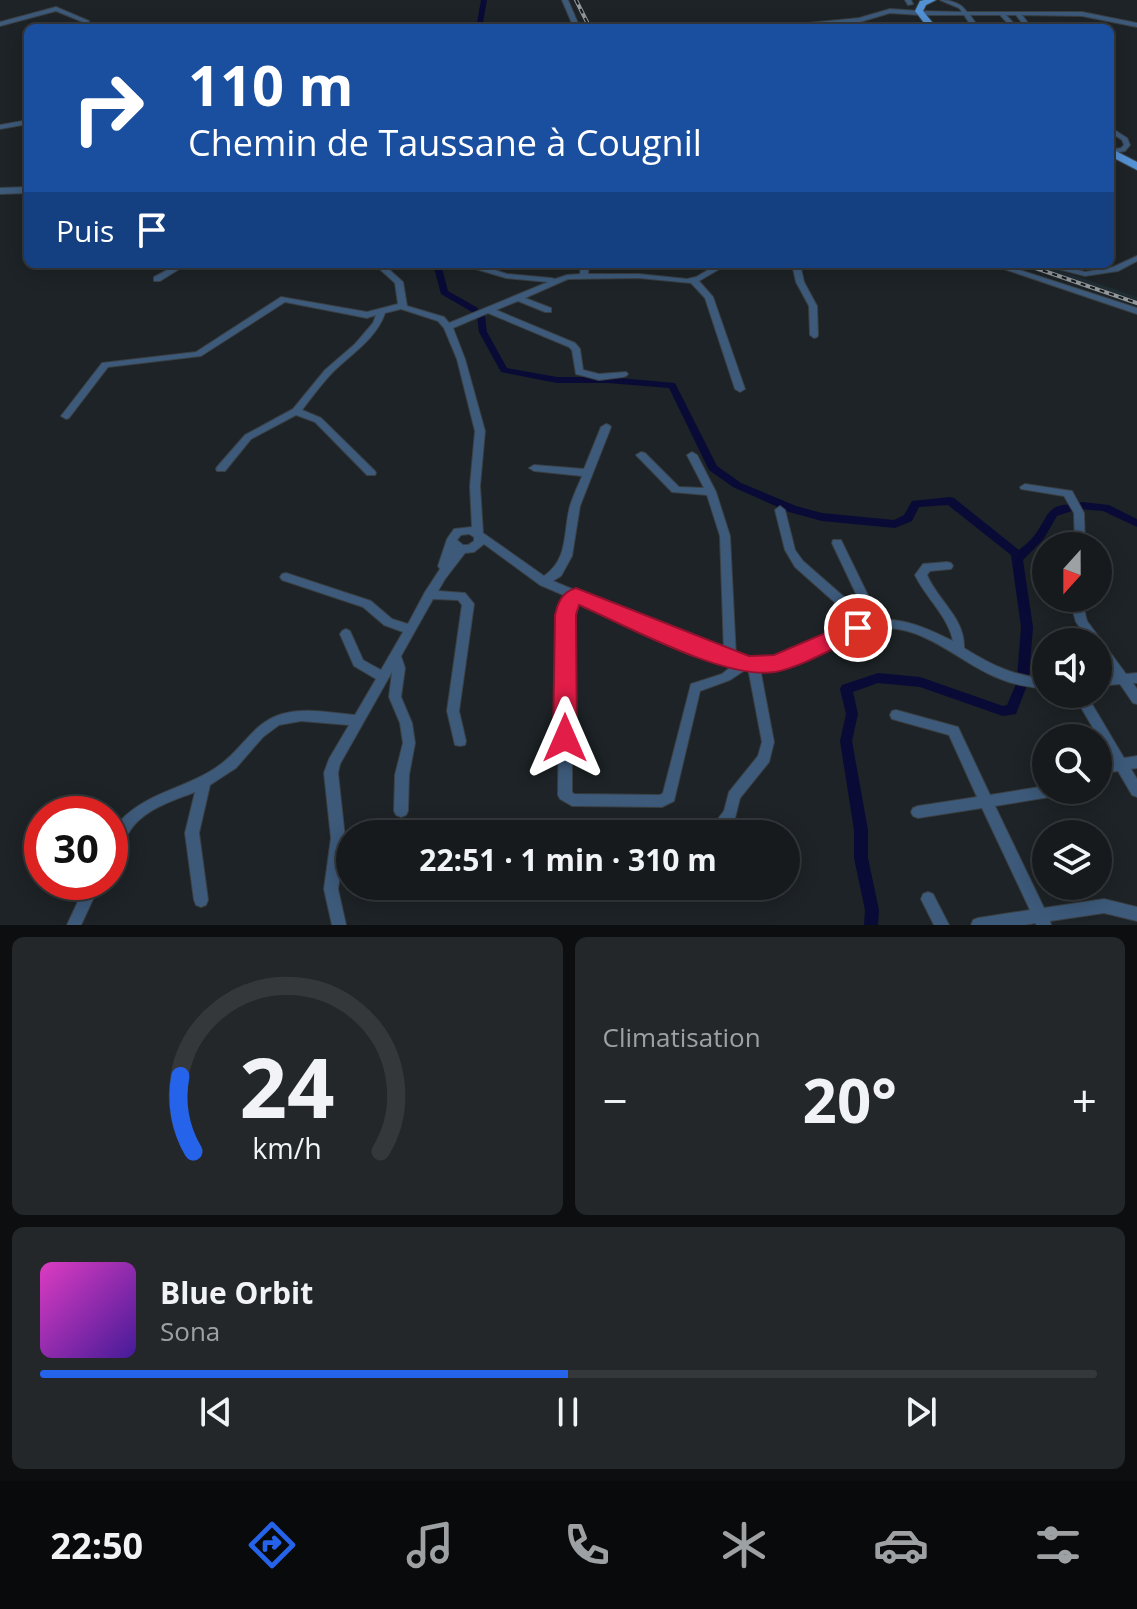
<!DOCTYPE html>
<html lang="fr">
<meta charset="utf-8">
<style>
:root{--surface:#161a1c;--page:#232729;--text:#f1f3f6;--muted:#9ea1a3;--line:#35383b;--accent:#2563eb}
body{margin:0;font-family:"Open Sans",sans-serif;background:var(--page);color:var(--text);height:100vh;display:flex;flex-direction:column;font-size:30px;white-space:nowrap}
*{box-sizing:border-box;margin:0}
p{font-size:26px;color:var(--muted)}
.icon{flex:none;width:44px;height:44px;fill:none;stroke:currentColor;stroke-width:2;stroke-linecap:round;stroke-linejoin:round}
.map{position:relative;height:925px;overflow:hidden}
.sheet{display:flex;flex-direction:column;gap:12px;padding:12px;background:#0c0e0f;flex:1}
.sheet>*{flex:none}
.hud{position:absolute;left:24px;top:24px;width:1090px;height:244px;border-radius:12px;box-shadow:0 4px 20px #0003,0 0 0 2px var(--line);background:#1a4fa0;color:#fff;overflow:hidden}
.needle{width:52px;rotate:201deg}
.fabs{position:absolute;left:1032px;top:532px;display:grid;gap:16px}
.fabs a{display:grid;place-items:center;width:80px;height:80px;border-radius:50%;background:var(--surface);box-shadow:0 4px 20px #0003,0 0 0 2px var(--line);font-size:40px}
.speed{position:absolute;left:24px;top:796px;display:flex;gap:16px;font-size:40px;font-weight:700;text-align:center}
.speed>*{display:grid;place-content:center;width:104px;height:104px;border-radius:50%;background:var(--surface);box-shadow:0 4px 20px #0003,0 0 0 2px var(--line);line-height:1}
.speed .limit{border:12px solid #d22;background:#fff;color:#111}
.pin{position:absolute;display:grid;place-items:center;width:68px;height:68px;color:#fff;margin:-34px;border:4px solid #fff;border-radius:50%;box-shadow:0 2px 8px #0007}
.me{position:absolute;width:88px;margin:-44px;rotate:0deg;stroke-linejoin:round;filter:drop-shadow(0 0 6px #0008)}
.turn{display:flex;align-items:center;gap:28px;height:168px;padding:0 32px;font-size:36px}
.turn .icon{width:104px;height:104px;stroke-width:2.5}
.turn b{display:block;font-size:56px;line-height:68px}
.then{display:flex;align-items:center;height:76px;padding:0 32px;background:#0003;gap:16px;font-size:30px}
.big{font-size:60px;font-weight:700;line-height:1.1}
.sheet .tile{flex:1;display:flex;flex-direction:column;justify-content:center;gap:12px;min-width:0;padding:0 28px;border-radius:12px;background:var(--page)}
.sheet .dial{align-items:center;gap:0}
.dial svg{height:208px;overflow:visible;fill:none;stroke:var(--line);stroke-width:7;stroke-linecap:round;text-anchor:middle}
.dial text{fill:var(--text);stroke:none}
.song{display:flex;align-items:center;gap:24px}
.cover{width:96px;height:96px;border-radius:12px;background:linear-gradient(135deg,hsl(310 70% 55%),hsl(260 70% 35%))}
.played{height:8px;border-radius:4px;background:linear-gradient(90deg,var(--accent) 50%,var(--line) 50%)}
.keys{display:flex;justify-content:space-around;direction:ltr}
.heat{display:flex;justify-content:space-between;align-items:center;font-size:44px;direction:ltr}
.sheet .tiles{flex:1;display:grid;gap:12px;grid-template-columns:1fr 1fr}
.tile:last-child{grid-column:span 2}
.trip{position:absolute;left:336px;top:820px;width:464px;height:80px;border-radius:40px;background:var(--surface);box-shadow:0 4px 20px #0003,0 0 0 2px var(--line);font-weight:700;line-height:80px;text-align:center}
.tab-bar{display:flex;height:128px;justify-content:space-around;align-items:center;background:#090a0b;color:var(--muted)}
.tab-bar .icon{width:56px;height:56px}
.tab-bar .selected{color:var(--accent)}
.tab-bar b{font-size:36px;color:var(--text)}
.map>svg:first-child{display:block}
</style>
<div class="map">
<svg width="1137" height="925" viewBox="0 0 1137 925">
<rect width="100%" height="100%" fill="#1d2326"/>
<path fill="#1f2c32" d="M1015,264H1040L1088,280L1137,297V306Z"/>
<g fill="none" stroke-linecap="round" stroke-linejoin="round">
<path fill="#090b36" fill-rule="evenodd" d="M481,0H487L482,28H476Z
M433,264H441L448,291L478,308V312H472L441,294Z
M481,313L485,316L487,332L507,368L557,377H608L675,383L717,466L741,483L796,506L822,513L894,520L904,515L912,501L950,497L954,498L1019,550C1024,546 1030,541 1034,536C1047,520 1046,503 1072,505L1073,508L1072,511L1057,516L1043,540L1023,560L1033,627L1029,678L1027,681L1023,683L1019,681L1017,678L1021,627L1011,555L948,505L919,507L912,521L895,528L822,521L789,512L733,487L709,470L669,388L608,383H557L501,372L479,332L477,316Z
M1082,502L1109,505L1137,519V527L1103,511L1078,509L1077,506L1078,503Z
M878,673L920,677L1003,706L1007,705L1016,684L1020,683L1024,684L1026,688L1016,714L1003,716L920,687L878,683L853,692L858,714L852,741L868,830V858L879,910L878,925H864L865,910L854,858V830L840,741L846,714L840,689L842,685Z"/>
<g stroke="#3a3f42" stroke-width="2">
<path id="minor" d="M562,0H568L580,28H574Z
M905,0H911L913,4L908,5Z
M940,0C951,0 961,3 967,12H1082L1137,23V27L1082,16L1022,15L1032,28H1026L1016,15H1006L1018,28H1012L1000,15H970L977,25L976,26L955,28L956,25L970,24L964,15H920L917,13L920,11L962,12L959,8Z
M56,7L89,21L85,28H79L83,22L56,11L0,26V22Z
M28,120V124L0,129V125Z
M1110,127L1127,138L1130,145L1125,151L1110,154V150L1121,148L1124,145L1122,140L1110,132Z
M1137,256V261L1118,271L1085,276L1046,266L1045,264H1058L1085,272L1113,267Z
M163,264H174L181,268L160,281H154V277L171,268Z
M374,264H383L403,282L407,306L444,317L449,323L548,282L506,278L469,267V264H477L507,274L551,278L555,279L567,275L580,274L581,264H589L588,274H639L687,279L696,277L718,264H728L699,281L713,297L745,389L740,392L735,389L705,298L691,283L639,278L568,279L525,298L551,308V312H545L518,301L496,310L575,343L580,349L583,370L599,374L626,372L628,374L626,376L623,377L599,380L576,374L572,350L569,347L488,313L453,328L465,359L485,431L480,486L483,533L544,576C569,559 563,532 570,506C573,496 578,486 582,476L534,471L529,468L534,465L584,469L601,427L606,424L609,425L611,427L580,506L572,556L561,576L553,581L724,653L720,536L707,495L672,492L636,455L641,452L645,453L679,487L704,488L687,455L692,452L697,455L716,492L730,536L736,657C787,663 812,636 858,623L795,567L785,550L775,510L780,506L785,510L795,550L803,561L867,617L832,543L833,540H841L880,620C906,618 930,630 953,641C948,616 926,598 915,575L923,564L947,562L951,563L953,566L951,569L930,571L927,575C938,601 965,618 964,648C993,666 1012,675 1046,679V689C1030,687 1014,685 998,678C961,663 930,630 888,628C842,626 805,663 760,668L774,742L769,762L740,798L735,818L722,834H706L724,811L729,792L758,756L762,742L748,668L730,680L700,691L674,801L662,807L572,806L560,799L558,795L560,615L562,604L568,597L540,585L484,544L474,552L465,553L445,579L438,591L465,593L474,604L459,711L466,741L465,745L460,746L455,745L447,711L462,605L458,600L433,599L401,656L405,668L401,697L412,723L415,743L409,775L408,811L406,815L401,817L396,815L394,811L395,775L403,743L400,723L389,697L392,672L340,764L338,773L345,838L338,889L346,925H332L324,889L331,838L324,773L329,759L349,725L301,721L279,725L263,737L236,768L210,785L199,833L208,900L206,905L201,907L196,905L194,900L185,833L195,792C175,800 154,806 138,821C128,830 121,849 110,854C110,849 109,841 110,836C111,831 117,825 120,821C148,791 190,788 221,764C243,748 254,722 282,714C305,707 331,713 355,715L376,679L354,666L340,634L342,631L346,629L350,631L363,660L381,670L403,632L384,625L363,607L282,580L280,577L282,574L286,573L371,601L392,619L408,624L425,592L440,569L438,566L447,539L454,529L472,527L470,486L475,431L457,359L444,328L438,321L401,309L385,313C376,340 349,355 330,375C320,386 311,398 302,410L321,418L375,471L376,473L375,475H367L315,422L296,415L251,439L225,471H217L216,469L217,467L245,435L293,409L325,370L355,344L373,323L376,315L367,318L285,302L201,356L108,367L69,418L66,419L61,416L102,363L196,352L281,297L367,312L398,304L395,283ZM469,534L474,537V541L468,545H463L457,540L461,535ZM577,601L732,666L722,674L691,684L663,793L660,795L574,794L572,792V615L573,605Z
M792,264H800L804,282L817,306L818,335L817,337L814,338L810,335L809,306L796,282Z
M989,264H1001L1137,308V314Z
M1025,484L1072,491L1084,513L1085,546H1075L1074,513L1064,496L1021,489L1020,487Z
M1069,598H1081L1087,621L1126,674L1137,673V683H1133L1137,689V704L1133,703L1120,684L1098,686V676L1114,675L1098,652V642H1090L1076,622Z
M1073,694H1086L1124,758L1137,756V768L1131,769L1137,779V797L1132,795L1118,771L1098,774V762L1112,760Z
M896,710L958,727L990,795L1046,786V790H1063L1061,794L1056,796L995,806L1044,908L1104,899L1137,907V921L1104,913L1050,921L1051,925H1036V923L1025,925H971L973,920L978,918L1030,910L982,808L918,818L913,816L911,812L913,808L918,806L977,797L949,735L892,719L890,715L892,711Z
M87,882H101L81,925H67Z
M928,892L933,894L949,925H934L921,899L923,894Z"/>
</g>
<g stroke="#3a3f42" stroke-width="2">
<path id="tertiary" d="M890,9L920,11L923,13L920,15L890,13L860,22L799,28H775L778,26L859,18Z
M28,187V193L0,194V188Z"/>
</g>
<g stroke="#3a3f42" stroke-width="2">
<path id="primary" d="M924,0H936L926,5L923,11L937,28H928L915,11L920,1Z
M1110,148L1137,162V170L1110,156Z"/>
</g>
<use href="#minor" fill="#3d5a7b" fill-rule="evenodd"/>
<use href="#tertiary" fill="#3d5a7b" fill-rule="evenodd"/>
<use href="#primary" fill="#5391d5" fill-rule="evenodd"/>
<g stroke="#93979a" stroke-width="4">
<path id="rail" d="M576,0L590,28
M1024,264L1137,303"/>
</g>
<use href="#rail" stroke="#13191d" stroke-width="2" stroke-dasharray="5" stroke-linecap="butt"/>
</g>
<path fill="#e11d48" stroke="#92132f" stroke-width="2" d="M576,588L749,656L774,655L858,619L866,622L869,628L866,633C839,645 802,667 775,672C725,680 627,626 579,605L576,615L577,738L573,745L565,747L557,745L553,738L555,615C558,602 562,592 576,588Z"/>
</svg>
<div class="fabs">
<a><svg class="needle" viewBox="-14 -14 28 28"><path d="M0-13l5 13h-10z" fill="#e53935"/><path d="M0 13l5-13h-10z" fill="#9ea1a3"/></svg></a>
<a><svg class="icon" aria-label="sound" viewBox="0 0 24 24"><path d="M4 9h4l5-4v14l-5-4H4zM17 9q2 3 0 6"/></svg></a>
<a><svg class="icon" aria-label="search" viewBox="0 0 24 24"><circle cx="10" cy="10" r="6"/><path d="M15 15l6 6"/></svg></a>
<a><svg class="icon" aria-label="layers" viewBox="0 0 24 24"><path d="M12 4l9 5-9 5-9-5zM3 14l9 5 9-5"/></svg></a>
</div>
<div class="speed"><div class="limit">30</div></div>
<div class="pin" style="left:858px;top:628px;background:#d93025"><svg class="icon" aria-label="arrive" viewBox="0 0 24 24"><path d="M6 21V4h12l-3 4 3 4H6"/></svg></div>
<svg class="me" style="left:565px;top:738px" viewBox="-20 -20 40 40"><path d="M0-17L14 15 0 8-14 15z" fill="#e11d48" stroke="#fff" stroke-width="4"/></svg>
<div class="trip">22:51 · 1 min · 310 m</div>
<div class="hud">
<div class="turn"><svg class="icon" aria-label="right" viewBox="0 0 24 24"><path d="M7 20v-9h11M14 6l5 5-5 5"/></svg><div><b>110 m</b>Chemin de Taussane à Cougnil</div></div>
<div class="then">Puis<svg class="icon" aria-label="arrive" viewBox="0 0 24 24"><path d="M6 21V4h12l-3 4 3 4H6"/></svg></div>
</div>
</div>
<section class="sheet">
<div class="tiles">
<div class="tile dial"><svg viewBox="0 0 100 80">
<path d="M14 69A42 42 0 1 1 86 69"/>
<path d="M14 69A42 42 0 0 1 9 40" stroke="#2563eb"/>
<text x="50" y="56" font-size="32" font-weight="700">24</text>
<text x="50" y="72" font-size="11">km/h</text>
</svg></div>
<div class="tile"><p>Climatisation</p>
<div class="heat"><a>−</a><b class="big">20°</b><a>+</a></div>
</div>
<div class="tile">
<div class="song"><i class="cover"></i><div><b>Blue Orbit</b><p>Sona</p></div></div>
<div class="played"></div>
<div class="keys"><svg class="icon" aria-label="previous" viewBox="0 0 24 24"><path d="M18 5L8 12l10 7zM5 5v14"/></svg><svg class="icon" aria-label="pause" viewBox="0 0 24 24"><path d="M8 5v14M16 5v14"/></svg><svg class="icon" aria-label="next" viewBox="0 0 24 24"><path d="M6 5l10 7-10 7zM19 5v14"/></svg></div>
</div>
</div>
</section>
<nav class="tab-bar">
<b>22:50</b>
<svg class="icon selected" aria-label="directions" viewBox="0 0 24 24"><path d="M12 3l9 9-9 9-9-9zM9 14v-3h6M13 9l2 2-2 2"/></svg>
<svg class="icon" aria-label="music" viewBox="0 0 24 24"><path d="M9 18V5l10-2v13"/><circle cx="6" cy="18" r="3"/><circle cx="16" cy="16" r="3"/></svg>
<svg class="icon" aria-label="phone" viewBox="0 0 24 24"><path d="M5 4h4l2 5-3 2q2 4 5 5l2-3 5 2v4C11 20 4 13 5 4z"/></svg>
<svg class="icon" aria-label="climate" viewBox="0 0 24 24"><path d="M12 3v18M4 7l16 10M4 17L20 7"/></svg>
<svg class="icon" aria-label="car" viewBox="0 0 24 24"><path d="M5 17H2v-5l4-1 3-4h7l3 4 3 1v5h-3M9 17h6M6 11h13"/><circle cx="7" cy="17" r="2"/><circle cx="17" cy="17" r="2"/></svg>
<svg class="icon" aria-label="filters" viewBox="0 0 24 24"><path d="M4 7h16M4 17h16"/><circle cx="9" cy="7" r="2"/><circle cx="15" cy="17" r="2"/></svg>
</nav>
